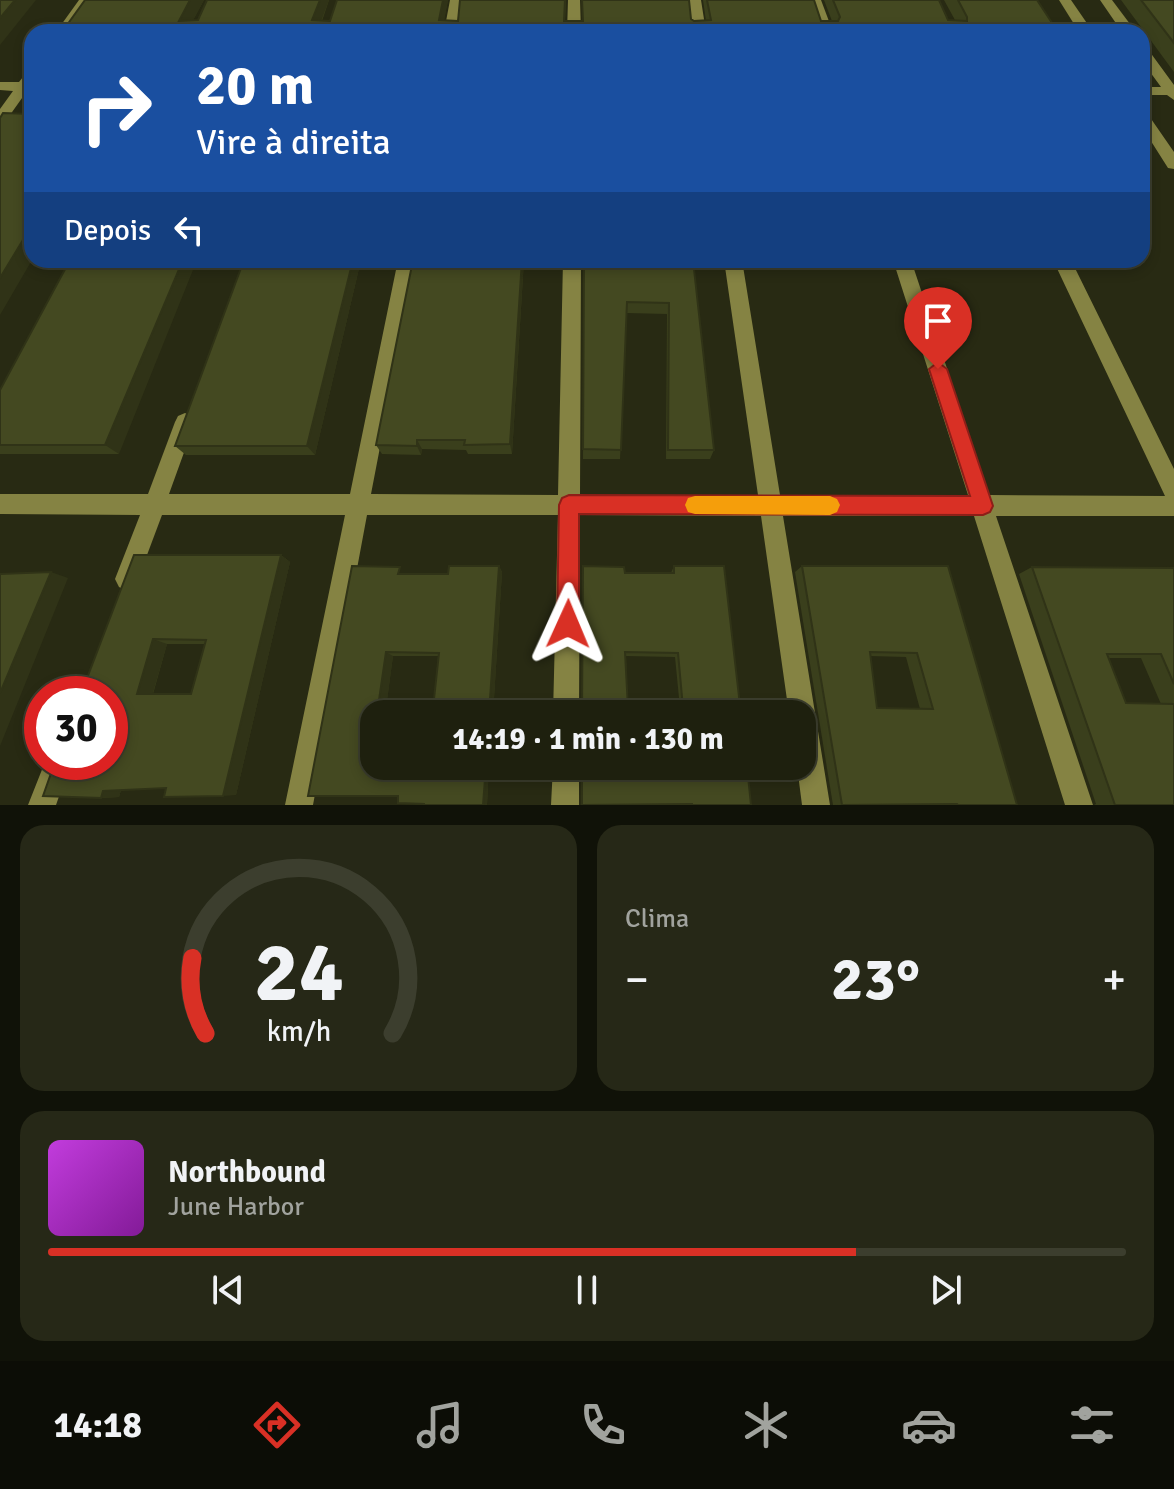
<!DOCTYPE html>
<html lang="pt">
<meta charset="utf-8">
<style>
:root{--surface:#1e200e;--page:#262817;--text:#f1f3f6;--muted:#a1a39e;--line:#3c3e2e;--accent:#d93025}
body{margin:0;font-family:Signika,sans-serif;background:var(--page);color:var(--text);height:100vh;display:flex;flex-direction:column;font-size:30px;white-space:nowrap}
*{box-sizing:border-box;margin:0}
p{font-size:26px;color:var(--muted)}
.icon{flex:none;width:44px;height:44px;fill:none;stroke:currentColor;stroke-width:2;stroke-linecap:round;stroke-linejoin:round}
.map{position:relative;height:805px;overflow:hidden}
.details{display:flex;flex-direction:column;gap:20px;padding:20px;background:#101208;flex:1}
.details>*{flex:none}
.top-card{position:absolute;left:24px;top:24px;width:1126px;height:244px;border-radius:24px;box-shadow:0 4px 12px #0003,0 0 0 2px var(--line);background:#1a4fa0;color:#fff;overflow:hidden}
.speed{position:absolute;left:24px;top:676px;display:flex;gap:16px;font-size:40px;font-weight:700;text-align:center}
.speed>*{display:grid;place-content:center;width:104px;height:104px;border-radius:50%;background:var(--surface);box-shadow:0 4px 12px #0003,0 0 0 2px var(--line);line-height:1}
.speed .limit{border:12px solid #d22;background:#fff;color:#111}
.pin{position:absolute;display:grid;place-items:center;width:68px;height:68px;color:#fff;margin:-82px -34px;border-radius:50% 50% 50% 0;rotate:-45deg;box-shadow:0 0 8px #0007}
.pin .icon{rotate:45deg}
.me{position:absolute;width:88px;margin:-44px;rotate:1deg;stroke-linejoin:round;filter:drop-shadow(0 0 6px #0008)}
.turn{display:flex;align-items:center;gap:28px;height:168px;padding:0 40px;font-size:36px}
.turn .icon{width:104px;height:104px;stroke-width:2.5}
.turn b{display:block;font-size:56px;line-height:68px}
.then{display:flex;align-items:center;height:76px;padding:0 40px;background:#0003;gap:16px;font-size:30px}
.big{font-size:60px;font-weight:800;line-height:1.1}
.details .card{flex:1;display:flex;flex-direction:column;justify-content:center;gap:12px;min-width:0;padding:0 28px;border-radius:24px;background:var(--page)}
.details .dial{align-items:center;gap:0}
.dial svg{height:208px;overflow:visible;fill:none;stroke:var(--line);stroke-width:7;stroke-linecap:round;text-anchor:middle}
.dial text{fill:var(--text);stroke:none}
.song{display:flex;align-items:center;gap:24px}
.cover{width:96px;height:96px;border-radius:12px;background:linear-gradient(135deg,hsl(290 70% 55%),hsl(290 70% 35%))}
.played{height:8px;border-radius:4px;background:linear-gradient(90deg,var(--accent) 75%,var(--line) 75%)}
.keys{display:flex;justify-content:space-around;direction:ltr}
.heat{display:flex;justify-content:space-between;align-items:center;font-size:44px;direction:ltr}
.details .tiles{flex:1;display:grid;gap:20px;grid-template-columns:1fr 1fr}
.card:last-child{grid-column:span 2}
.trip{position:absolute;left:360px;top:700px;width:456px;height:80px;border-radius:24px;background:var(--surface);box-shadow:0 4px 12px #0003,0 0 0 2px var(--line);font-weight:800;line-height:80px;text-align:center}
.tabs{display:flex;height:128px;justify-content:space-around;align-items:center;background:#0c0d06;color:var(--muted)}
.tabs .icon{width:56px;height:56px}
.tabs .current{color:var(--accent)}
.tabs b{font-size:36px;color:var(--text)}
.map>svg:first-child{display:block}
</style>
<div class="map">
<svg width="1174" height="805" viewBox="0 0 1174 805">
<rect width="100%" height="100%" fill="#282a13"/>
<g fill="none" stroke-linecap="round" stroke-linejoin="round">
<path fill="#858343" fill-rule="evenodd" d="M79,0H91L70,32H56Z
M450,0H462L458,32H444Z
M568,0H580L581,32H567Z
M689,0H701L706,32H692Z
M809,0H821L833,32H819Z
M1059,0H1071L1093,32H1079Z
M1100,0H1112L1136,32H1122Z
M1142,47L1147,48L1174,85V100L1167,95H1142V87H1161L1142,61Z
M32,71V91H27L5,122L0,124V109L13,91L0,90V82H19L27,72Z
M1142,111L1147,113L1174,152V169L1168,168L1142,127Z
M398,260H416L371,494L558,495L563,260H581L580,495H758L724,260H742L780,495H968L893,260H911L989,495L1165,496L1053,260H1071L1174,469V516H996L1093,805H1065L974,516H783L830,805H802L797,766H802V714H789L761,516L580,515L579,714H553L558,515H367L313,805H285L345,515H162L135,587L127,591L119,587L115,579L140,515L0,514V494H148L175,422L178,416L185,413L192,416L195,422L169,494H350Z
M45,762H71L56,805H28Z
M553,766H579V805H551Z"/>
</g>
<path fill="#3a3f1c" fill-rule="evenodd" d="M85,0H204L193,20H198L207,0H329L322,21H330L337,0H448L444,20L458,21L460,0H566L565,21L691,19L694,21H706L703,0H814L821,21H832L824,0H939L948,20H955L944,0H1037L1058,32H62Z
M1121,0H1174V72Z
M70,260L119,454H0V390Z
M244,260H361L315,455H186L175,446Z
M524,260L512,454H468L466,450L422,449L421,455L382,454L376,445Z
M584,260H693L714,450L710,459H666L667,314L627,313L620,459H583Z
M134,555H281L290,562L236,795L166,788L121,790L119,797L101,798ZM167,644H205L191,694H153Z
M499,566L502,572L493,714L374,766H489L487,805L424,804L398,796H308L405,573L448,574ZM393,656H438L433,708L386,707Z
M674,566L741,714L582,712L671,573ZM626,656L675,657L680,708H628Z
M802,566H948L1017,805H944V804L833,805L795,572ZM870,656L906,657L920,709L877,708Z
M1032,567L1174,568V805H1094L1096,804L1019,574ZM1109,658H1141L1161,704L1126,703Z"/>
<path fill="#303317" d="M15,0H36L0,45V18Z
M190,0H204L187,32L179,21Z
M320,0H329L317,32L312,20Z
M443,0H448L442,32L439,20Z
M32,225V260L0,315V278Z
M183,260H197L119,454L105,445Z
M353,260H361L315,455L307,446Z
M522,260H524L512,454L510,444Z
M417,440L422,449L421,455L417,446Z
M281,555L290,562L236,795L223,796Z
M499,566L502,572L493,714H489Z
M51,572L68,578L0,746V693Z
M153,639L167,644L152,696L137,694Z
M386,652L393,656L386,709L378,707Z
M486,766H489L487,805H483Z
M121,790L119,797L101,798L103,791Z"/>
<path fill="#444921" stroke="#303317" stroke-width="2" fill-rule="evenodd" d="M0,0H15L0,18Z
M85,0H190L179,21L198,20L207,0H320L312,20L330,21L337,0H443L439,20L458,21L460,0H565L564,21H583L582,0H689L691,19L694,21L711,20L707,0H814L821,21H838L840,17L833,0H939L948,20L967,21V17L958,0H1037L1058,32H62Z
M1141,0H1174V43Z
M3,113L32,114V225L0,278V118Z
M70,260H183L105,445H0V390Z
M244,260H353L307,446H175Z
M413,260H522L510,444L464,445L465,440H417V446L376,445Z
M584,260H693L714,450H668L669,303L627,302L621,450L583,449Z
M134,555H281L223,796L164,797L166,788L103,791L101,798L43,796L55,762H110V694H81ZM153,639L206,640L191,694H137Z
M352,566L400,567L398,574H448L449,566H499L489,714H374V766H486L483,805H424V804L398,803V796H308ZM386,652L439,653L433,708L378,707Z
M583,566L624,567L625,573H674V566H724L741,714H576L582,712ZM625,652L678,653L683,708H628Z
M802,566H948L1017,805H958L957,804L842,805ZM870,652L917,653L933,709L877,708Z
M1032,567L1174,568V684L1161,654H1107L1126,703L1174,704V805H1115Z
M51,572L0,693V574Z
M582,766H747L751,805H692V804L582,805Z"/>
<path fill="#d93025" stroke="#8d1f18" stroke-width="2" d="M938,362L947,369L993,506L990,512L983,515L579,514V624L575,632L568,635L560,632L557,624L559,505L562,498L569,495L970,496L929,369Z"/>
<path fill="#f59e0b" d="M695,496H830L837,499L840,505L837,512L830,515L695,514L688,512L685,505L688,498Z"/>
</svg>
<div class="speed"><div class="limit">30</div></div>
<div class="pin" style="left:938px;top:369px;background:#d93025"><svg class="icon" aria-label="arrive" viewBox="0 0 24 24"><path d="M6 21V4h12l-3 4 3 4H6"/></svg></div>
<svg class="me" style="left:568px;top:624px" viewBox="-20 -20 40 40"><path d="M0-17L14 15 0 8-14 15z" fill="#d93025" stroke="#fff" stroke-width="4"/></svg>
<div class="trip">14:19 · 1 min · 130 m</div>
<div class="top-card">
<div class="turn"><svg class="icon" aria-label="right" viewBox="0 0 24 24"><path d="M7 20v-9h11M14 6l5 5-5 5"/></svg><div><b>20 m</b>Vire à direita</div></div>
<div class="then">Depois<svg class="icon" aria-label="left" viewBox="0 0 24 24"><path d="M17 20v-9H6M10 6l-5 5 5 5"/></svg></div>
</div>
</div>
<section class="details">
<div class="tiles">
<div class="card dial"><svg viewBox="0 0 100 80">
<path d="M14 69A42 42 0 1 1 86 69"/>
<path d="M14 69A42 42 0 0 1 9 40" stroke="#d93025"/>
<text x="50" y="56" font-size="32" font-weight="700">24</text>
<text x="50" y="72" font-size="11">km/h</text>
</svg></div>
<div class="card"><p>Clima</p>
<div class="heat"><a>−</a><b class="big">23°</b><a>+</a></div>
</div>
<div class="card">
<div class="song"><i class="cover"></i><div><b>Northbound</b><p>June Harbor</p></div></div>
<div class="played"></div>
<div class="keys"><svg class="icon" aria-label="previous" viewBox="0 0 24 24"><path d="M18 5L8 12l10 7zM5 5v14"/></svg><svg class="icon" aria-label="pause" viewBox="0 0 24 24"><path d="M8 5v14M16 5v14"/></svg><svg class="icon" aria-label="next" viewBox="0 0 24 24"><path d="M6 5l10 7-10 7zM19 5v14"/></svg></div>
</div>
</div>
</section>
<nav class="tabs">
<b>14:18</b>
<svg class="icon current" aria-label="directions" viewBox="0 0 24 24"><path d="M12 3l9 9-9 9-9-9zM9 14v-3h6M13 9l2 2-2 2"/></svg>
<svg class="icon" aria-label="music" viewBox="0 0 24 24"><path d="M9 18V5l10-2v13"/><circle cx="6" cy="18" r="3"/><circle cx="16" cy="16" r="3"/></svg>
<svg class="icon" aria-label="phone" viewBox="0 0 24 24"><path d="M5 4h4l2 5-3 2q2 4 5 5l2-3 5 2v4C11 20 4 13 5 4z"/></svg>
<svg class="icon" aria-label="climate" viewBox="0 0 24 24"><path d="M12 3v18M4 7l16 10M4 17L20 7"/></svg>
<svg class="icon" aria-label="car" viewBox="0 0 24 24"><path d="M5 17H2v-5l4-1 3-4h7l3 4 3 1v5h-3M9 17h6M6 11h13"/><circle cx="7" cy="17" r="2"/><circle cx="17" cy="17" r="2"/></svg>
<svg class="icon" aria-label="filters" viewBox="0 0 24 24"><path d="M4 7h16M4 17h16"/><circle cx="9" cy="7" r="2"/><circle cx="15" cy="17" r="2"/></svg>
</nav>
